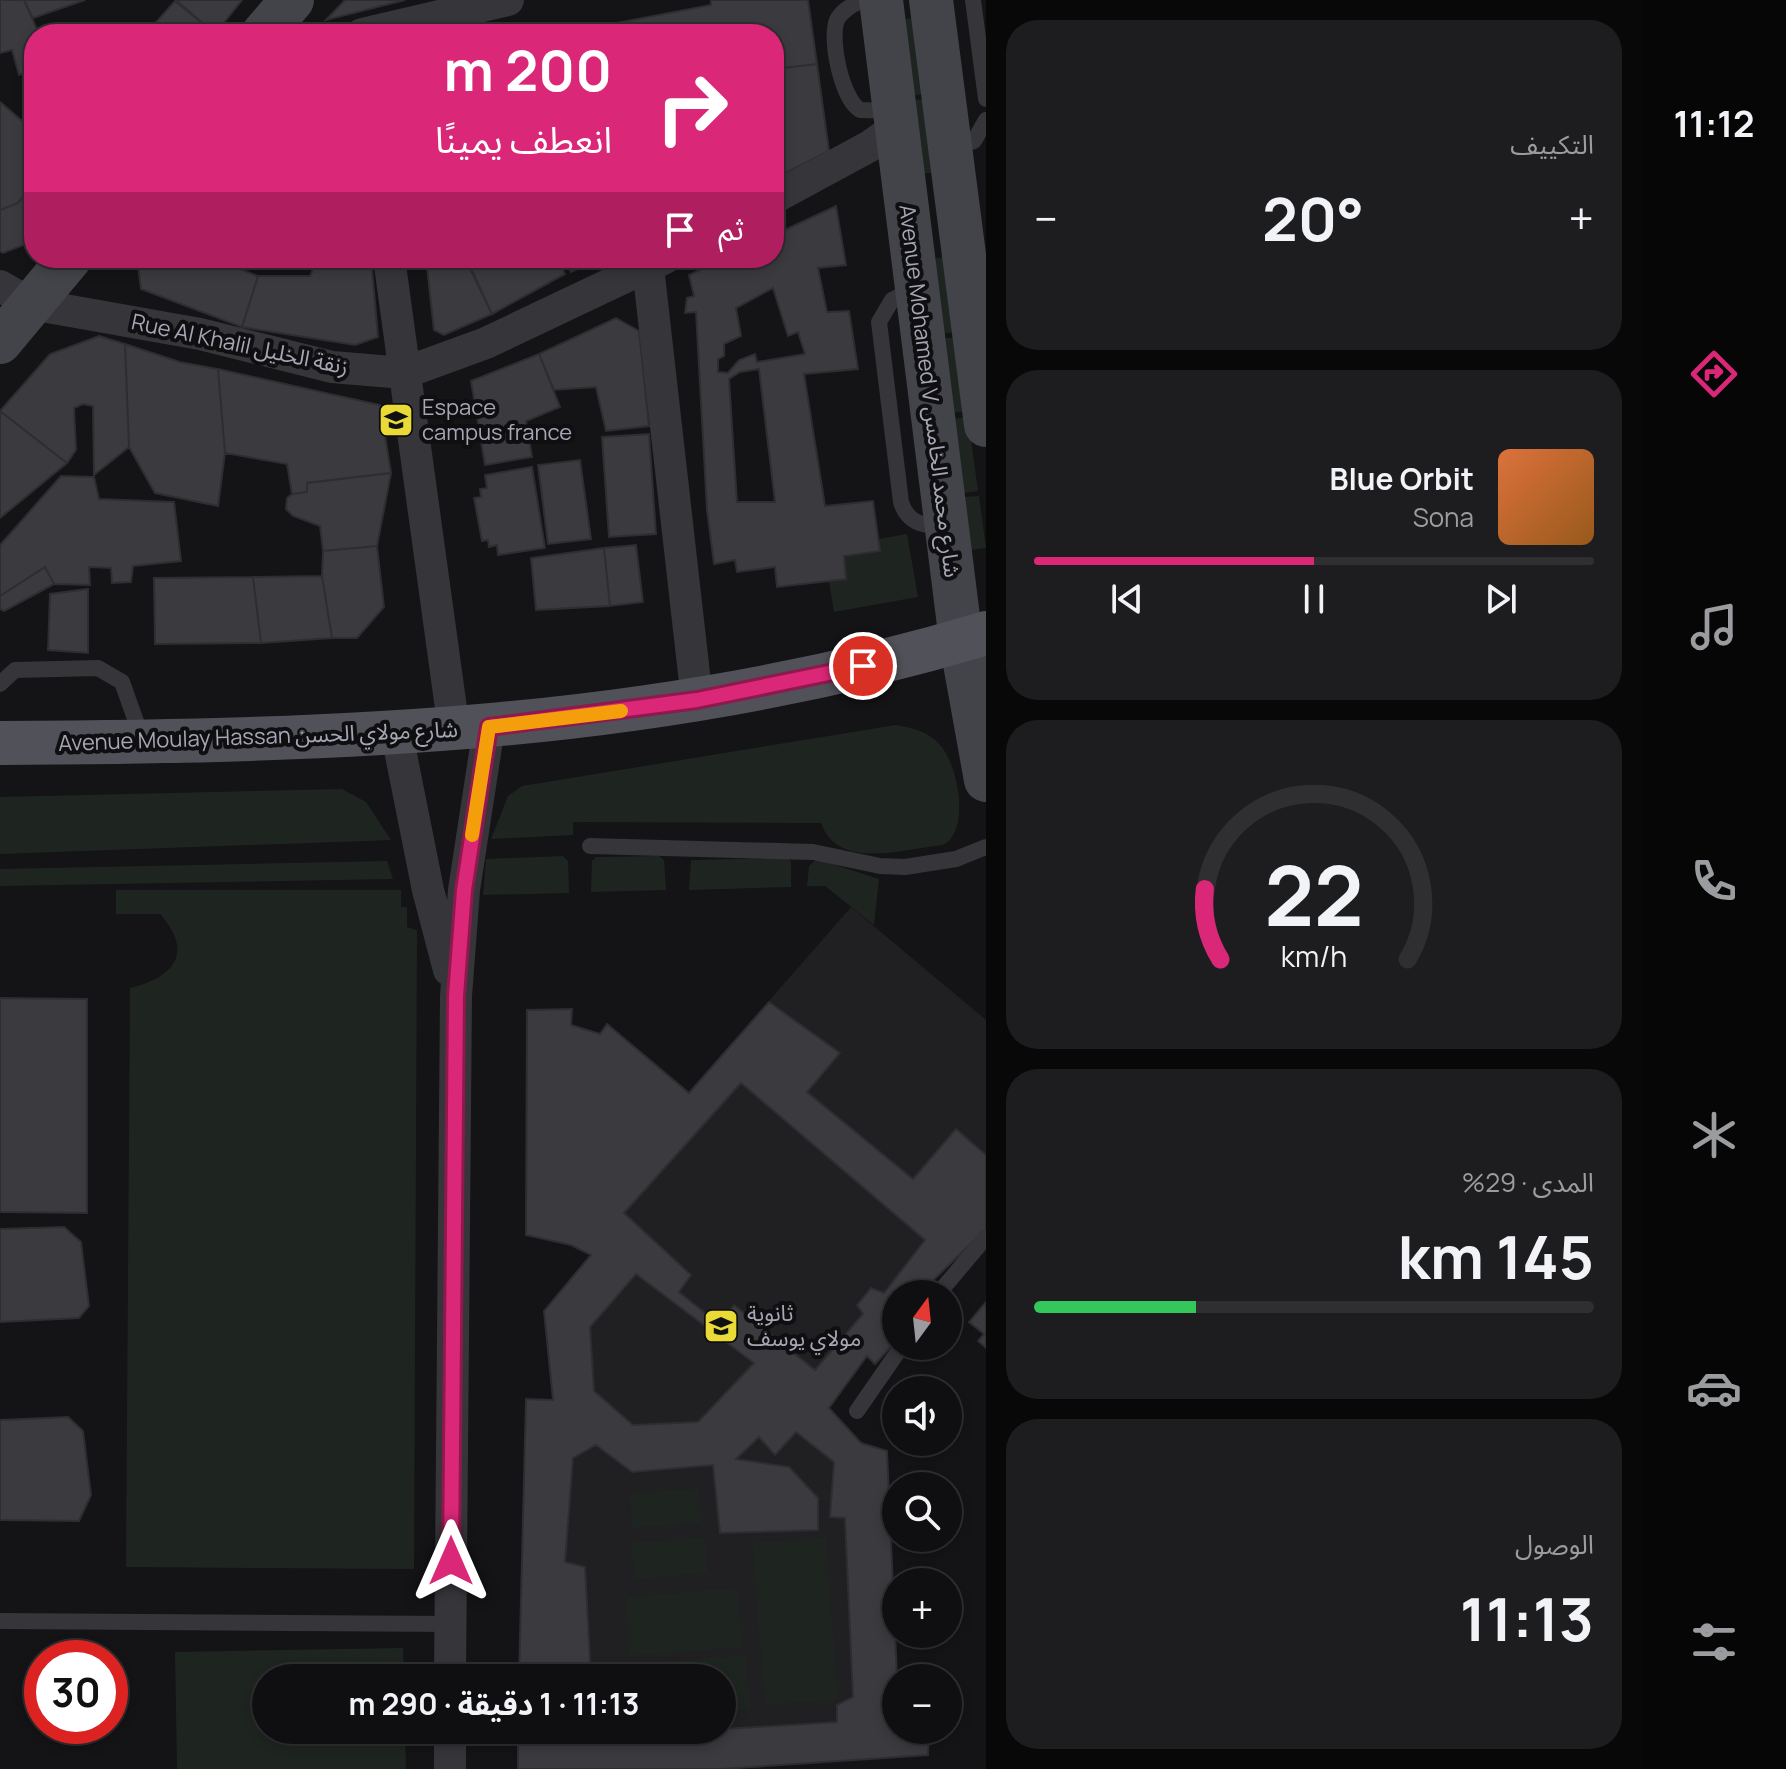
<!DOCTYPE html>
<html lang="ar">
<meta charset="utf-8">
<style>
:root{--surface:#0f0e10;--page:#1d1c1e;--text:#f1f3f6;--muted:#9b9c9f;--line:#2f2e30;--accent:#db2777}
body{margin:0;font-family:Manrope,"Noto Sans Arabic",sans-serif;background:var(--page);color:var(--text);direction:rtl;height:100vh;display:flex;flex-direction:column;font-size:30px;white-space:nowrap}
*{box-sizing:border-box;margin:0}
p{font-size:26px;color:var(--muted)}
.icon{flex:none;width:44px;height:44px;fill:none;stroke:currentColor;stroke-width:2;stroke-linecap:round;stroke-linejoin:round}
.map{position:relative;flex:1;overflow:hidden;direction:ltr}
.side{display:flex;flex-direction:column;gap:20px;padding:20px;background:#080809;width:656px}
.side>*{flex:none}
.guide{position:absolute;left:24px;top:24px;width:760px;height:244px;border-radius:32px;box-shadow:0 4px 12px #0003,0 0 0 2px var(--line);direction:rtl;background:#db2777;color:#fff;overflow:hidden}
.needle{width:52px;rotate:15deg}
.tools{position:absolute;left:882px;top:1280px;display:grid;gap:16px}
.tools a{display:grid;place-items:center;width:80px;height:80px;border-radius:50%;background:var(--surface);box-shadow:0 4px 12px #0003,0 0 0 2px var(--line);font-size:40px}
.speed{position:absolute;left:24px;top:1640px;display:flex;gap:16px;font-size:40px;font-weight:700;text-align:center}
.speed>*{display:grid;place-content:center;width:104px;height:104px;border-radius:50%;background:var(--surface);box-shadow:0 4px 12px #0003,0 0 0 2px var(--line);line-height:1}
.speed .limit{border:12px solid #d22;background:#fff;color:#111}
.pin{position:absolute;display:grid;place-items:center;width:68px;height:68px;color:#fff;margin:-34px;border:4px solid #fff;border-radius:50%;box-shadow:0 2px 8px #0007}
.me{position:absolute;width:88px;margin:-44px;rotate:0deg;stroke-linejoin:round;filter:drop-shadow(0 0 6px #0008)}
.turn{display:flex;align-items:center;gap:28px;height:168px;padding:0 40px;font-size:36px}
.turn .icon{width:104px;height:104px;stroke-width:2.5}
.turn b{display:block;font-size:56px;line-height:68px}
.then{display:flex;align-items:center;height:76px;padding:0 40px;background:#0003;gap:16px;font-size:30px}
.big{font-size:60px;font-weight:700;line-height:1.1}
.side .widget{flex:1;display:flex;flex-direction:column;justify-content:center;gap:12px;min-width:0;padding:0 28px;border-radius:32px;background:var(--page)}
.side .dial{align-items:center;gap:0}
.dial svg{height:208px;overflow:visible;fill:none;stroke:var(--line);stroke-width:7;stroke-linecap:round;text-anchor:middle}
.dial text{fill:var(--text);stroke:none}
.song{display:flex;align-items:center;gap:24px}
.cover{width:96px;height:96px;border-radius:12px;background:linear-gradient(135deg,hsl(20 70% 55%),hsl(30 70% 35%))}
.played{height:8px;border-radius:4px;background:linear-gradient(90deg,var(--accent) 50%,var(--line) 50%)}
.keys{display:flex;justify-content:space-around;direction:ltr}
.heat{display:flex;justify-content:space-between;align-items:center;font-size:44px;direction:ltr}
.charge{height:12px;border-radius:6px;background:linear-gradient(90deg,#34c759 29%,var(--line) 0)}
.trip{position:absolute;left:252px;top:1664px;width:484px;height:80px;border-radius:40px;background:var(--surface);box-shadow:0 4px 12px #0003,0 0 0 2px var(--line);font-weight:700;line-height:80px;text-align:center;direction:rtl}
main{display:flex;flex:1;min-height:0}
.menu{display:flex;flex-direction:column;width:144px;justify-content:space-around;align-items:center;background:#060606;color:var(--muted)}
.menu .icon{width:56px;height:56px}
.menu .active{color:var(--accent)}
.menu b{font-size:36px;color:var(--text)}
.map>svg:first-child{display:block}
</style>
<main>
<nav class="menu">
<b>11:12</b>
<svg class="icon active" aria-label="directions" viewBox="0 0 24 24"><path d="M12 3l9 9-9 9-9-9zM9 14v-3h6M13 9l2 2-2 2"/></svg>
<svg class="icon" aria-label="music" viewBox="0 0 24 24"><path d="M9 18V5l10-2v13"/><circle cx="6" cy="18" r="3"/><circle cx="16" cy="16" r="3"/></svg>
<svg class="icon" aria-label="phone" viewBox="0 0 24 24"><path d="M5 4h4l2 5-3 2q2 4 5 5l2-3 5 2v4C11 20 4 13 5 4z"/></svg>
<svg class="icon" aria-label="climate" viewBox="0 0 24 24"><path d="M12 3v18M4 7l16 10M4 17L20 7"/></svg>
<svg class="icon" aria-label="car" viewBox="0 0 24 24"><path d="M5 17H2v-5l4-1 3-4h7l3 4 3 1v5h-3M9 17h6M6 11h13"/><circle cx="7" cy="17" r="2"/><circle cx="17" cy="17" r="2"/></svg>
<svg class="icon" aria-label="filters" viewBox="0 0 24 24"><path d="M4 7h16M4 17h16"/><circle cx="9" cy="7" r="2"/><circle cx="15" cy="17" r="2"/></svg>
</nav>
<section class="side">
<div class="widget"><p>التكييف</p>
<div class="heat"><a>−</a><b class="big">20°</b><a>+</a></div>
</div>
<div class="widget">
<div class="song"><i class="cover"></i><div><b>Blue Orbit</b><p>Sona</p></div></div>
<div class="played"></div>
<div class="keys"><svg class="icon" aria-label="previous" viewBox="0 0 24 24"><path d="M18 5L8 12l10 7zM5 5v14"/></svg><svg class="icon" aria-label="pause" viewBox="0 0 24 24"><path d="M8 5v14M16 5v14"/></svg><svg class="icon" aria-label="next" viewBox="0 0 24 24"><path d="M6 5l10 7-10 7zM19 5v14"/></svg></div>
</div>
<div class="widget dial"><svg viewBox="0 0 100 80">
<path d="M14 69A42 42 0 1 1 86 69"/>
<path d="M14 69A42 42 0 0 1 8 42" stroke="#db2777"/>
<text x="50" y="56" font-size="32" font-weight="700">22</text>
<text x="50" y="72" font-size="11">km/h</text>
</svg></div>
<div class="widget"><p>المدى · 29%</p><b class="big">145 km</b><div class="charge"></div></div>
<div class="widget"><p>الوصول</p><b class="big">11:13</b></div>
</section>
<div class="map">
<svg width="986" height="1769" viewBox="0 0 986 1769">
<rect width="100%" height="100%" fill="#141315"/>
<path fill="#201f22" d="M851,907L986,1020V1229L919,1294H896V1341L875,1364L867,1356L829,1408L861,1443L887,1451L897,1678L896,1730H929L928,1755L722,1769H518L519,1730H722V1678H520L526,1399L553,1400L544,1311L590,1255L571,1245L526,1235L527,1010L572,1009V1025L600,1034L607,1024L689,1092Z"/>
<path fill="#1e2520" d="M914,18L926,94L909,96L898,20Z
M928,98L937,172L920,174L910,101Z
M946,257L957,332L941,334L931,259Z
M957,337L967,411L952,413L942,339Z
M968,417L978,491L963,493L953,419Z
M979,496L986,548L971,550L964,497Z
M907,534L918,597L834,612L829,582L846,579L844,556L880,551L879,539Z
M896,725C913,728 928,731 940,745C958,764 971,831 943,845C903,849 838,871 821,823L573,822V835L491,839L508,796L522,786Z
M342,789L366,802L391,840L0,854V797Z
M563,856L568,861L569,893L483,895L486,859Z
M659,856L664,860L666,890L591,892L592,861L596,857Z
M786,858L791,861V887L689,890L691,860Z
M817,859L879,879L874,925L825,886H807L809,866Z
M387,861L393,879L0,886V869Z
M116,890H401V907H407V927L417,930L414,1569L126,1567L130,988C173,978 195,953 160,914H116Z
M699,1488L701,1523L632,1528L630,1493Z
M705,1537L707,1573L634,1579L631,1543Z
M826,1538L838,1700L765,1705L752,1543Z
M737,1588L743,1647L629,1656L626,1597Z
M403,1648L404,1678H266V1730H405L406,1769H177L175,1652Z
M745,1655L751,1709L722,1712V1678H631L630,1664Z"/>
<path fill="#3b3a3f" stroke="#2e2d31" stroke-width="2" fill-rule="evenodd" d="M0,0H24L39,34H34V69L19,75L12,50L0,53Z
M24,0H85L33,18Z
M176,0H242L215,34Z
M345,0H405L326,20Z
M711,0H808L817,64L774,69V34L759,31L559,34L711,5Z
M175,1L215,34H157L150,29Z
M817,64L829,151L774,179V69Z
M0,102L34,131V184L18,203L0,210Z
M34,184V241L3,253L0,251V210L18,203Z
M836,206L846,265L818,268L827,312L849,311L858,369L804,374L825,506L873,501L880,551L844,556L846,579L777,587L775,567L737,572L735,560L714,564L707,510L696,312L685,313L687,298L694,296L689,275L725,258H774V235ZM773,288L788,336L798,332L805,354L757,362L755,354L739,360L728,373L718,372V359L724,356V344L741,336L736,308ZM759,369L775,502H737L729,379L740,372Z
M137,258H211L258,276L242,327L141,289Z
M318,258H371L378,337L355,345L242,327L258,276H310Z
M426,258H465L492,314L444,335L434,330Z
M481,258H556L565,274L492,314L469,264Z
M565,258H602L571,272Z
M616,318L639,331L649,426L606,431L596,387L554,390L539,354Z
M99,336L125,344L129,447L94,475L93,406L83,404L74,408L76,450L67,463L0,411L50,354Z
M125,344L180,362L218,369L225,453L218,506L155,493L129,447Z
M539,354L560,407L526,421L532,457L485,465L471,381Z
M218,369L380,405L391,473L307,483V492L292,494L287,464L225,453Z
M0,411L67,463L0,518Z
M649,434L656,534L609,537L602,437Z
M580,460L591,539L548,544L538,465Z
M532,467L545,548L498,555L497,545L489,547L488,540L482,541L474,498L481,497L480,489L487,488L485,475Z
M391,473L377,546L323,551L320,526L293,516L286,509L287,498L292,494L307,492V483Z
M61,476L94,477L99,499L174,502L181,561L133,566L131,582L112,583L111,568L89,567L90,585L54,584L45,567L0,596V545Z
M636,545L643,602L610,606L604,548Z
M377,546L384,607L357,638H332L322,576L323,551Z
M604,548L610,606L536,610L531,558Z
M45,567L54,584L4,611L0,609V596Z
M322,576L332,638L261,643L253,577Z
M253,577L261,643L155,644L154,578Z
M88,589V653L48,650L50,594Z
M0,998L87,999V1213L0,1212Z
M769,1002L840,1053L807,1092L913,1179L956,1129L986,1155V1229L919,1294H896V1341L875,1364L867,1356L829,1408L861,1443L887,1451L897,1678L896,1730H929L928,1755L722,1769H518V1730H594V1737L837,1722V1705L853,1697L845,1518L830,1517L834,1462L796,1432L775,1455L759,1437L736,1459L789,1467L818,1498V1530L720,1533L713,1465L632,1472L596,1445L573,1458L565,1562L585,1567L591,1678H519L526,1399L553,1400L544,1311L591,1255L571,1245L526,1235L527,1010L572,1009L571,1025L600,1034L607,1024L689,1093ZM741,1083L925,1240L884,1293L871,1288L857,1305L863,1314L815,1370L734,1305L719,1324L679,1292L691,1275L624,1213ZM636,1274L754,1363L698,1422L633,1425L594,1391L590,1327Z
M64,1227L81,1242L89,1306L79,1318L0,1322V1229Z
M986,1302V1348L978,1341L984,1334L969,1322Z
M934,1384L935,1390L898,1389Z
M68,1417L83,1431L91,1495L79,1521L0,1520V1420Z"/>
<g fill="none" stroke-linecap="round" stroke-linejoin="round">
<path stroke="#35353a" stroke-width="16" d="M862,0C853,5 842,10 837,20C829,40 842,99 860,110L892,111
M973,0L986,99
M952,149L974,141L986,120
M914,289L892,300L879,322L901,502C908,525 925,525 946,528
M0,684L15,670L98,668L122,682L143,741
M590,846L813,852L880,866L905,867L956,859L986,847
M938,1294L986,1237
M857,1411L902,1346
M0,1621L451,1624"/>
<path stroke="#35353a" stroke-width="32" d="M362,34L508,0
M774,198L870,146L897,127
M389,258L454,730
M648,267L697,700
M0,286L31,304L200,334L332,367L404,373L486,343L665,258
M397,735L428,890L449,970
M450,1678L456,996L464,890L489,727
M450,1769V1730"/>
<path stroke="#43434a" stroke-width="44" d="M881,0L961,641L986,780
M931,0L986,425
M263,34L292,0
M0,342L70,258"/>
<path stroke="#515159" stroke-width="44" d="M0,743C338,741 659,732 986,633"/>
</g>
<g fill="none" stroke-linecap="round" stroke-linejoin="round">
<g stroke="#8e194d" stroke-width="20">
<path id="route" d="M451,1561L456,996L464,890L489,727L697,700L863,666"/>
</g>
<use href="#route" stroke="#db2777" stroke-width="14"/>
<path stroke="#f59e0b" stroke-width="14" d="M472,835L489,727L621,711"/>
</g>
<defs>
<g id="school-square" transform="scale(1.8)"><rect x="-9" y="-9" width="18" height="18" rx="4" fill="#e9da38" stroke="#0f0e10"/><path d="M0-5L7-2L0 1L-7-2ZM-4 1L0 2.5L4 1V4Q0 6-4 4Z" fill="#111"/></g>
</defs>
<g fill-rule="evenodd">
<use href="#school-square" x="396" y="420"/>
<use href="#school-square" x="721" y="1326"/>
</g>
<g text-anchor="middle" stroke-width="8" stroke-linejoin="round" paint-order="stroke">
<g font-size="22" fill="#a6a6b5" stroke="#0f0e10">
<text transform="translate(240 344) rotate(12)" y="8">Rue Al Khalil زنقة الخليل</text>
<text transform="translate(930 391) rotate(83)" y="8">Avenue Mohamed V شارع محمد الخامس</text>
<text transform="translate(258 736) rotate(-2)" y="8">Avenue Moulay Hassan شارع مولاي الحسن</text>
</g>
<g font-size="22" fill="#a6a6b5" stroke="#0f0e10" text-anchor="start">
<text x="422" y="415">Espace<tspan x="422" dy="25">campus france</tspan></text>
<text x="747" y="1321">ثانوية<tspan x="747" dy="25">مولاي يوسف</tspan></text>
</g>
</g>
</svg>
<div class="tools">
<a><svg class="needle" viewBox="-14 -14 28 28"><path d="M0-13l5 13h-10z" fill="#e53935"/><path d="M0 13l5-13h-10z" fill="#9b9c9f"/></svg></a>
<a><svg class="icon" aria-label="sound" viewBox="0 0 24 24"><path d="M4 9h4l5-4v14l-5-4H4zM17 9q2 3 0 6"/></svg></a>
<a><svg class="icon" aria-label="search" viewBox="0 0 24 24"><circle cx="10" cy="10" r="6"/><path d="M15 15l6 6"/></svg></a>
<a>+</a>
<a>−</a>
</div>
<div class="speed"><div class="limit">30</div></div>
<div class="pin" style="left:863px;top:666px;background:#d93025"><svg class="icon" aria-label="arrive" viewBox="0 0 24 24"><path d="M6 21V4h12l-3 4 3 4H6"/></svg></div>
<svg class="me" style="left:451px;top:1561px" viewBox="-20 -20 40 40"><path d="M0-17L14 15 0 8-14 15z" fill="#db2777" stroke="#fff" stroke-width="4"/></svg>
<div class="trip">11:13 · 1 دقيقة · 290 m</div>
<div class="guide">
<div class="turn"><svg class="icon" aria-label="right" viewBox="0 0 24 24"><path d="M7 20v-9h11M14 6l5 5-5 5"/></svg><div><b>200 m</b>انعطف يمينًا</div></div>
<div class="then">ثم<svg class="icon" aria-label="arrive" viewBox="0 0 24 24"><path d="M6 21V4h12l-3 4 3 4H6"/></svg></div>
</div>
</div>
</main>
